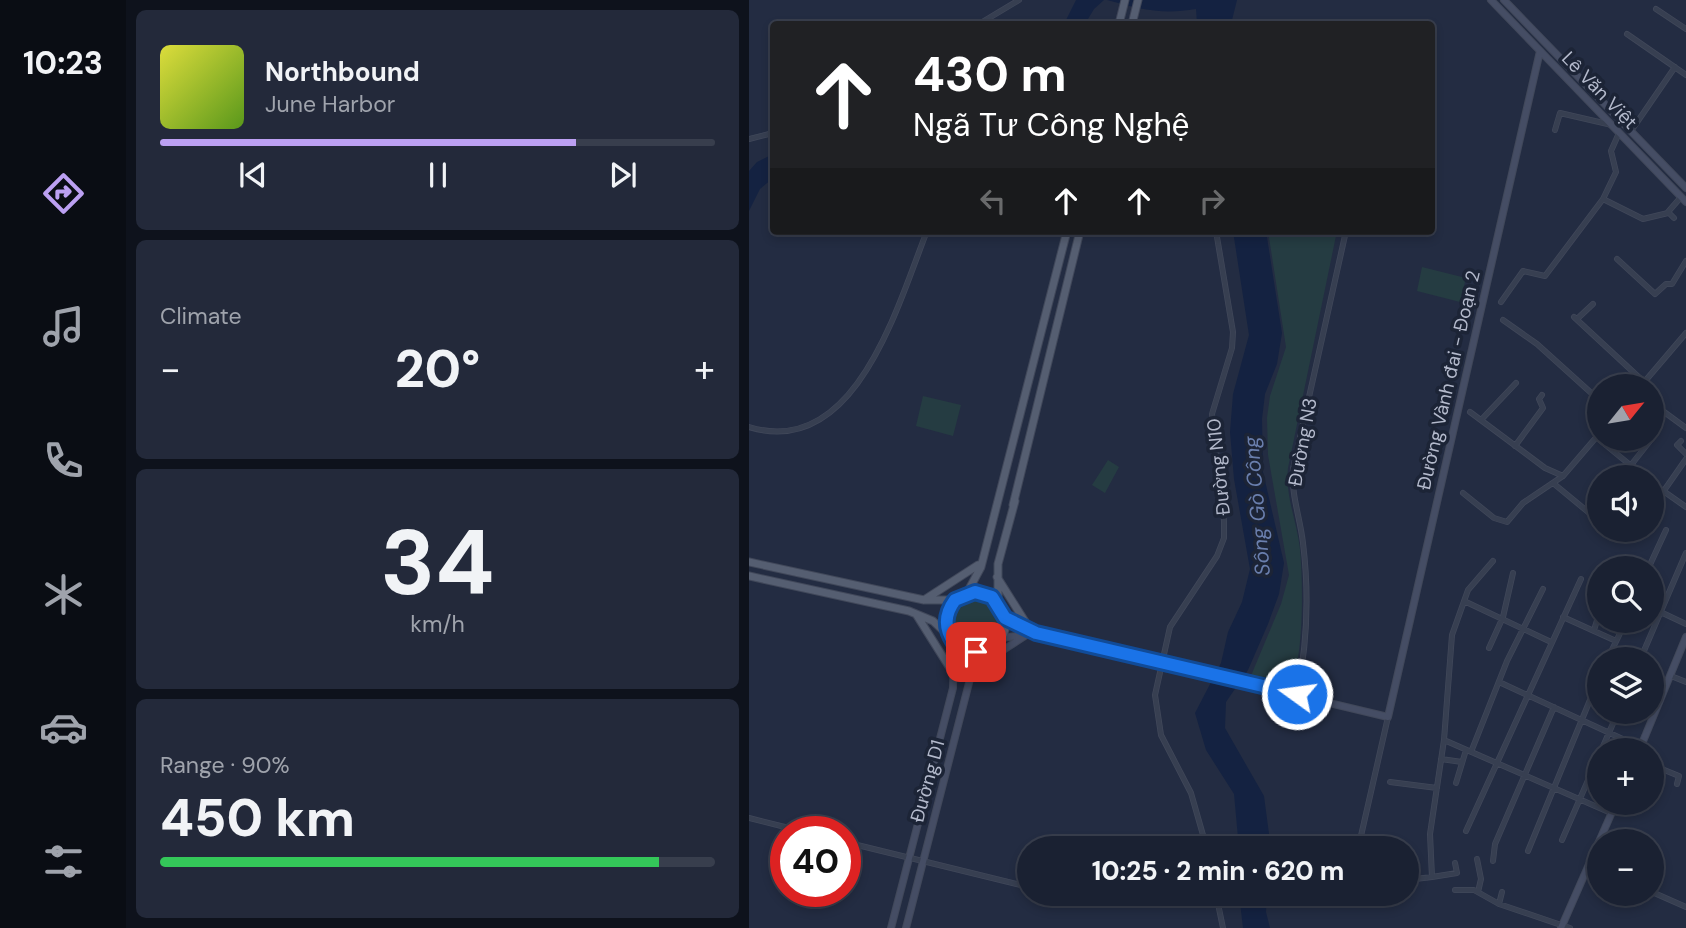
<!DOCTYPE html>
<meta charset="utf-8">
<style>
:root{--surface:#1a2132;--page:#23293a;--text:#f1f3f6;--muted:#9fa3ac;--line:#383e4d;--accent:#bca0f2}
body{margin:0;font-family:"DM Sans",sans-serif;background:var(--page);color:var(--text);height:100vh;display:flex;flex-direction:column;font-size:26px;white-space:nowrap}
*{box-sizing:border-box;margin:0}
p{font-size:23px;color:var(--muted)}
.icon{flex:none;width:38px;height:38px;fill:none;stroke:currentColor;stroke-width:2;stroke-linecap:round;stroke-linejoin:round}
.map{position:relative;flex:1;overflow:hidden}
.panel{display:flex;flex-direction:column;gap:10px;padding:10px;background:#0e121c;width:623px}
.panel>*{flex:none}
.banner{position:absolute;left:21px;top:21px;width:665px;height:214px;border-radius:7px;box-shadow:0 4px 10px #0003,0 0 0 2px var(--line);background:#202124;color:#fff;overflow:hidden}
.needle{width:46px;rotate:60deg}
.controls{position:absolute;left:838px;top:374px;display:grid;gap:14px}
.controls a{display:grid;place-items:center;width:77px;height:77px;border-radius:50%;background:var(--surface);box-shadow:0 4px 10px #0003,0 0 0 2px var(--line);font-size:35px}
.speed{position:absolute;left:21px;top:816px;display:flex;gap:14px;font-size:35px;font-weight:700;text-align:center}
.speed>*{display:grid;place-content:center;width:91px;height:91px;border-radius:50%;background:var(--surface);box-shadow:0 4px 10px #0003,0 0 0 2px var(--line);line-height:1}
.speed .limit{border:10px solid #d22;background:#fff;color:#111}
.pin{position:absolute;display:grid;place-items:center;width:60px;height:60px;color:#fff;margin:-30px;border-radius:14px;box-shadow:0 4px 10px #0006}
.me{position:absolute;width:77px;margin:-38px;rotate:284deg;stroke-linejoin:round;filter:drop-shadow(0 0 5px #0008)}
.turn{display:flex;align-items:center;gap:24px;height:147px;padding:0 28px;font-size:32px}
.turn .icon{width:91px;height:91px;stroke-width:2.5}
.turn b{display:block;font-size:49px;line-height:60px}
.lanes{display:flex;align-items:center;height:66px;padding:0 28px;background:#0003;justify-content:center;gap:35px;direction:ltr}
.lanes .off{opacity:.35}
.big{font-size:52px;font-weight:800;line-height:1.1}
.panel .card{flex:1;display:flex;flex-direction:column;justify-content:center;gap:10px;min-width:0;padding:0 24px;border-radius:10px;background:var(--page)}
.panel .dial{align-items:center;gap:0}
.dial b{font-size:91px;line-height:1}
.song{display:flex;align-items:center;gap:21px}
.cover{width:84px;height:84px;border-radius:10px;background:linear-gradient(135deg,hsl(60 70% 55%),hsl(90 70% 35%))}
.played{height:7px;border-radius:4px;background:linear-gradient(90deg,var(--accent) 75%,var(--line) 75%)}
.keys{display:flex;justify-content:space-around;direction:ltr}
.heat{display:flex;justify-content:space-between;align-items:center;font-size:38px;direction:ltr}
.charge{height:10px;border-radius:5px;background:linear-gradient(90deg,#34c759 90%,var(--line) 0)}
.trip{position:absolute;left:268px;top:836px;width:402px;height:70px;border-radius:35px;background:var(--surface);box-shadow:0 4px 10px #0003,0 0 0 2px var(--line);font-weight:800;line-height:70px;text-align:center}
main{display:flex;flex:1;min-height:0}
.menu{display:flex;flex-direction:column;width:126px;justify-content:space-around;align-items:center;background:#0a0d14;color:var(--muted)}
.menu .icon{width:49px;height:49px}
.menu .current{color:var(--accent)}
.menu b{font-size:32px;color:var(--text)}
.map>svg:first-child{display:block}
</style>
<main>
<nav class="menu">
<b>10:23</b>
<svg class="icon current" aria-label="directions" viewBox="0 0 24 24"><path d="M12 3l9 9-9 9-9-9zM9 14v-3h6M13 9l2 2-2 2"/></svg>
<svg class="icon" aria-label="music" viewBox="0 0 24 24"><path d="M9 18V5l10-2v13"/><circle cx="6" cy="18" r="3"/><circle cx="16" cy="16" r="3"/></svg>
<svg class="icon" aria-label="phone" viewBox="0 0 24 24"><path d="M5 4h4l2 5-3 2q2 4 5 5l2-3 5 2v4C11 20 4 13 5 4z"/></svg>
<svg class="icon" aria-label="climate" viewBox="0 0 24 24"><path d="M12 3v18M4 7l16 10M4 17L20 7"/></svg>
<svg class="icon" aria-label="car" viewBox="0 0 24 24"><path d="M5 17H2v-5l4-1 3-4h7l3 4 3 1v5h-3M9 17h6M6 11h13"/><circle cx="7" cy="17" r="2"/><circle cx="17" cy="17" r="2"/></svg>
<svg class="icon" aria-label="filters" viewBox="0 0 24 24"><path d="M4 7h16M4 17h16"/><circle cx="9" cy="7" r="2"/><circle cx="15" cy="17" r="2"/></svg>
</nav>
<section class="panel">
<div class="card">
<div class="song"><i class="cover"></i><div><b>Northbound</b><p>June Harbor</p></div></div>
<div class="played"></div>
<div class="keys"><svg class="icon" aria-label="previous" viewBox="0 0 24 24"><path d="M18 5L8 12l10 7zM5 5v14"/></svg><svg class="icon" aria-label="pause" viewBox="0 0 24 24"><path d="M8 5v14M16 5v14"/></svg><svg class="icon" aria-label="next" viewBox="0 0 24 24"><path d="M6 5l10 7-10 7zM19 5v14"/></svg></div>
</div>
<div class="card"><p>Climate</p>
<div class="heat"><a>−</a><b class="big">20°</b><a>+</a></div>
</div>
<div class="card dial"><b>34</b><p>km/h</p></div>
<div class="card"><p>Range · 90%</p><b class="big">450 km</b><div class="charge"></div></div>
</section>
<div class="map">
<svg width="937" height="928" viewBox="0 0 937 928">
<rect width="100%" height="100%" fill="#232c42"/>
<path fill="#253c42" d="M519,231H588L539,468C536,497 548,521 551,549C554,579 555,654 543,680L528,683L501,678L532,604L540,575L519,455L518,418L521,396L537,347Z
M673,267L717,278L711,302L668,291Z
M174,396L212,405L204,436L167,426Z
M359,460L370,467L356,493L343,485Z
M202 621a25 25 0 1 1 50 0a25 25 0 1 1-50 0Z"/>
<path fill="#142241" d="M327,0H355L345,9L336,24H315Z
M358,0H488L482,24H448L447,9C413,15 390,9 358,0Z
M24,154V178L11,189L0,211V171L8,162Z
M484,231H517L533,333L528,364L516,394L513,419L514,472L535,563L530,594L519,624L499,670L477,702L476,728L515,796L522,849H490L485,794L457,750L446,713L472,663L479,632L493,602L501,569L485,479L481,432L484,394L500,335Z
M490,894H518L517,912L521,928H494Z"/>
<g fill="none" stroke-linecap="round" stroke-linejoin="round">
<g stroke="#41485a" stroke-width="6">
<path id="street" d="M907,9L937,29
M230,24L270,0
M878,34L937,75
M806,130L811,113L863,125
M882,131L926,67
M0,139L24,133
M854,199L894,219L919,213
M925,218L919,212L932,197
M868,259L906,294L917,284H923L937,261
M752,302L774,271L796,276L854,199L867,172L862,151L870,133
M825,317L895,382
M828,319L844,304
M754,320L788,344L850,400
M891,387L937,333
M903,403L937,428
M721,412L796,468L814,476
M732,420L767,383
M0,427C107,460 149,304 178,231
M847,437L897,478
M932,441L928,445L937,454
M766,446L794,408L790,399L793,395
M882,465L901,441
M877,478L885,467
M804,483L850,521
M903,483L937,507
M914,492L937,459
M714,493L745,518L758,522L774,503L814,476L850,434
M864,530L874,537
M867,569L869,561
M899,569L917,530
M715,601L802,642
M903,608L937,624
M814,617L867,641
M845,630L850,614
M740,648L754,617L764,573
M858,660L877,621
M891,660L937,553
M922,676L937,682
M750,682L891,747
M903,687L914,692
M548,694C558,646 560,592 554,543C551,517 542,495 544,469L597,231
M695,740L862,813
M852,751L869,712
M722,752L758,661L794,589
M692,759L713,762
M903,765L930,776L928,784
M641,782L688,788
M707,783L717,750
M0,818L52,831
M717,831L832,579
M813,840L850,755
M96,842L280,887
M434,849L456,841
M458,849L442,793L412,735L406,695L421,627L468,556L475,538V521L463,414L483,348L484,332L467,231
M609,849L639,717
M779,851L850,678
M728,859L732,879L729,892
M744,861L746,844L805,707
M839,866L850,871
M683,877L708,873L706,863
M658,880L683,877L681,834L695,740L703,635L719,590L744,561
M706,890H725L750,904L821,928
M903,892L937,907
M467,894L474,928
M750,904L753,892"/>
</g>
<g stroke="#41485a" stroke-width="8">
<path id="secondary" d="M742,0L937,202
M755,0L937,188
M256,618L287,633L639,717L791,51
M253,638L275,635
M231,665L279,634
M890,751L937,637
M142,928L204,688L205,643
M157,928L221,679L243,648
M812,928L867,803"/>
</g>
<g stroke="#41485a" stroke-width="9">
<path id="primary" d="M370,24L376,0
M383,24L389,0
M264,505L331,231
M0,562L175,600H206
M0,576L160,611L184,621L199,635
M248,577L282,631
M197 622a30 30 0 1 1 60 0a30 30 0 1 1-60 0Z
M218,593L232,567L318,231
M175,600L229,565
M249,602V564L266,501
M167,614L206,676"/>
</g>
<use href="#street" stroke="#373f51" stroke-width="4.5"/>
<use href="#secondary" stroke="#454d64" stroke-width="6"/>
<use href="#primary" stroke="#555e71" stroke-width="7"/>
</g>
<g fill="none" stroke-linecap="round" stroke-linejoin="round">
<g stroke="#114b97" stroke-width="18">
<path id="route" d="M227,652L205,643C195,628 195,615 206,600L226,592L243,597L256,618L287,633L548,694"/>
</g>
<use href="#route" stroke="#1a73e8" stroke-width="12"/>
</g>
<g text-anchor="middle" stroke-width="7" stroke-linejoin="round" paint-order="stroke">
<g font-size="19" fill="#b4bacc" stroke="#1c2436">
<text transform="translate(851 90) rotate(46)" y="7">Lê Văn Việt</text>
<text transform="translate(699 380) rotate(-77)" y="7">Đường Vành đai - Đoạn 2</text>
<text transform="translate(553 442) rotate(-80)" y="7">Đường N3</text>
<text transform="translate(469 467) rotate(-96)" y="7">Đường N10</text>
<text transform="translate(178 781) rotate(-75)" y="7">Đường D1</text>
</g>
<g font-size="21" font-style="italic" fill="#6a7fae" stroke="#1c2436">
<text transform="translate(508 506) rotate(-95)" y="7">Sông Gò Công</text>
</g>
</g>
</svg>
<div class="controls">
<a><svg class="needle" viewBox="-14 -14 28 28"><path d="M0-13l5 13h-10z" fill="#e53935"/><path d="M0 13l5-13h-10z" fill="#9fa3ac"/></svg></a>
<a><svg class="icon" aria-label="sound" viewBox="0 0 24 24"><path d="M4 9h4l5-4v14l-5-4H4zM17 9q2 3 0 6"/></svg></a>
<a><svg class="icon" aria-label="search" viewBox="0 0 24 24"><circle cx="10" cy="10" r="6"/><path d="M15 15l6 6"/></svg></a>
<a><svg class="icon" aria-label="layers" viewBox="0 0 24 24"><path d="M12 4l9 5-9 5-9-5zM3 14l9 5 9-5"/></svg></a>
<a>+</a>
<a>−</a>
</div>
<div class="speed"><div class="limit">40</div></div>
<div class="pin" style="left:227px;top:652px;background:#d93025"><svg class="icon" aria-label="arrive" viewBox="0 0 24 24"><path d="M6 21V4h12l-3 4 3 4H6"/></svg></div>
<svg class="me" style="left:548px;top:694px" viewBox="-20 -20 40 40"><circle r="17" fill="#1a73e8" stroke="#fff" stroke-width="3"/><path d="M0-11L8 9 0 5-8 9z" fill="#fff"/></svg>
<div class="trip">10:25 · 2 min · 620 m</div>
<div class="banner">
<div class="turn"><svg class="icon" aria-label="ahead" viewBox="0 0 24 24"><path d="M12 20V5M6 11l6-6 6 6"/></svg><div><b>430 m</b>Ngã Tư Công Nghệ</div></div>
<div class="lanes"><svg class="icon off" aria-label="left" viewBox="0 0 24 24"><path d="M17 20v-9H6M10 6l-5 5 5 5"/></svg><svg class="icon" aria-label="ahead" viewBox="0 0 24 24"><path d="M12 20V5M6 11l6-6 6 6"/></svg><svg class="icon" aria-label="ahead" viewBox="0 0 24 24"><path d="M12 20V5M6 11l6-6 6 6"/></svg><svg class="icon off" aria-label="right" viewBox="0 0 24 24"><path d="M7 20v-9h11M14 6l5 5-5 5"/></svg></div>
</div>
</div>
</main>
